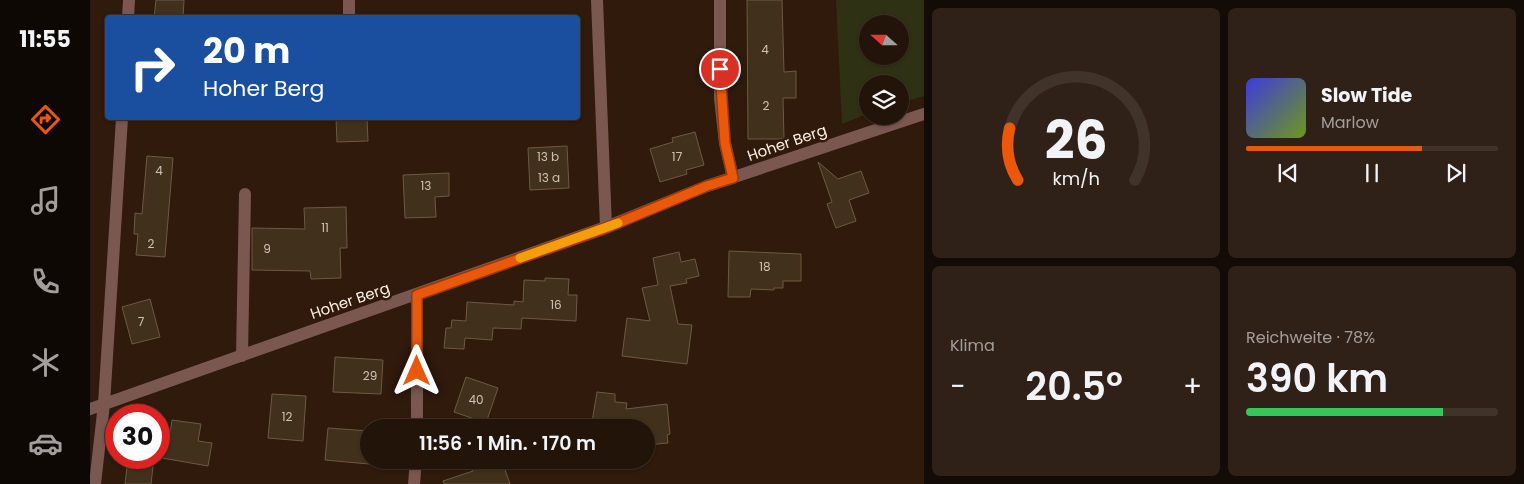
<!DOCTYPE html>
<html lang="de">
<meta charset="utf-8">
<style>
:root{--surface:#231409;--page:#2f2117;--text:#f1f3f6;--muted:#a39e9c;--line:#40332a;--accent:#ea580c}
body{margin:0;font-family:Poppins,sans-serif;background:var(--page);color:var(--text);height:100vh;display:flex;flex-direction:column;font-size:19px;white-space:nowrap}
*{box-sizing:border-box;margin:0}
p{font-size:16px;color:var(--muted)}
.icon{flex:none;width:28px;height:28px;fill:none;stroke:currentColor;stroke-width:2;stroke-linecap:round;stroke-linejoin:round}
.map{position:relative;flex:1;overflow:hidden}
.details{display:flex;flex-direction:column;gap:8px;padding:8px;background:#130b05;width:600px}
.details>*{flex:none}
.top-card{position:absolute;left:15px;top:15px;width:475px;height:105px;border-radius:5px;box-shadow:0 1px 4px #0004,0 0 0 1px var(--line);background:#1a4fa0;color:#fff;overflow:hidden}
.needle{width:32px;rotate:291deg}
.controls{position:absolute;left:769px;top:15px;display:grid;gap:10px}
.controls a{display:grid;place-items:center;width:50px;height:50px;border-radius:50%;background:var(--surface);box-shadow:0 1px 4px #0004,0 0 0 1px var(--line);font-size:25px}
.speed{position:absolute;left:15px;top:404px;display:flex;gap:10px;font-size:25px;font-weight:700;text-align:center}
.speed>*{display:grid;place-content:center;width:65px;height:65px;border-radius:50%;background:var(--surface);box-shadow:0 1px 4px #0004,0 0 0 1px var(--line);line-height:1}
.speed .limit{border:8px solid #d22;background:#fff;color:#111}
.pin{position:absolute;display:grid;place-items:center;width:42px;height:42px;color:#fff;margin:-21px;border:2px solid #fff;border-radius:50%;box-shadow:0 1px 5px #0007}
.me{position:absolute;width:55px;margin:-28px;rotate:0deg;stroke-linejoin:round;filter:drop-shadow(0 0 4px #0008)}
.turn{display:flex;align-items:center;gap:18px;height:105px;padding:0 15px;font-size:22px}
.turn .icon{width:65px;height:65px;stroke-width:2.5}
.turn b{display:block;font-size:35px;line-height:42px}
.big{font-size:38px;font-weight:600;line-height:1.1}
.details .widget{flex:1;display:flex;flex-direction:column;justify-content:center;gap:8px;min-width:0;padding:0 18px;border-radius:8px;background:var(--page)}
.details .dial{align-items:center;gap:0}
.dial svg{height:130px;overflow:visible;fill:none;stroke:var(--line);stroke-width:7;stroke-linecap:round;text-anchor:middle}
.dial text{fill:var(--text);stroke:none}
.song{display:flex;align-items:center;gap:15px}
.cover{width:60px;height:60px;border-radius:8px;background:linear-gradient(135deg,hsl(240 70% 55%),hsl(80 70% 35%))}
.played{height:5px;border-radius:2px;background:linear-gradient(90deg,var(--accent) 70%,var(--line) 70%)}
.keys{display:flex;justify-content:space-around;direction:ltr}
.heat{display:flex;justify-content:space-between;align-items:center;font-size:28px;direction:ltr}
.charge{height:8px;border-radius:4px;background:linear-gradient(90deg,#34c759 78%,var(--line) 0)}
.details .tiles{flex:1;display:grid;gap:8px;grid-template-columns:repeat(2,1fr)}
.trip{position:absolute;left:270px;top:419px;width:295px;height:50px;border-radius:25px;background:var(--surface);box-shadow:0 1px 4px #0004,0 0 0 1px var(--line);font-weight:600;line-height:50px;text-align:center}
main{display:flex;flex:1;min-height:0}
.tab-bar{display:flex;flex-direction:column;width:90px;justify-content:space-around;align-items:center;background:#0e0804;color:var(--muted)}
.tab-bar .icon{width:35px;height:35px}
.tab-bar .on{color:var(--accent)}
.tab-bar b{font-size:22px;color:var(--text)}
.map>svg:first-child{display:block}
</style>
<main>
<nav class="tab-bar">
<b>11:55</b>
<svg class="icon on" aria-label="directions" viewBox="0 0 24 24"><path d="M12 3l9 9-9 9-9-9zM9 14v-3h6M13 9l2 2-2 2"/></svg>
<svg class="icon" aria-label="music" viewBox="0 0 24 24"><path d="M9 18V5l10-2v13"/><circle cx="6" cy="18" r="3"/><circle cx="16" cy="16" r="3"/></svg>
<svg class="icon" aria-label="phone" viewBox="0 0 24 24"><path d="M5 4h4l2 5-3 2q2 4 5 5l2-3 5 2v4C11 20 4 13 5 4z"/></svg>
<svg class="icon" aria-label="climate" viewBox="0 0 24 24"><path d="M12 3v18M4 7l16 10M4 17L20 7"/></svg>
<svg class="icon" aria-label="car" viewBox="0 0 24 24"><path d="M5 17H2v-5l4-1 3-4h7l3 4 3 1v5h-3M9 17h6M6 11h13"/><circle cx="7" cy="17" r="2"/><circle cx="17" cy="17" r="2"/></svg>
</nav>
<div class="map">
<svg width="834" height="484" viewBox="0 0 834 484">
<rect width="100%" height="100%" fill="#2f1a0c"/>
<path fill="#2f3114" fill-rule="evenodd" d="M746,0H834V96L810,103V84H778L777,114L752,124ZM778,24H810V56H778Z"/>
<path fill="#41311c" stroke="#6b5a43" d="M66,0H94L93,18H64Z
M657,0H692L694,72L706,71V98H693L694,139H658Z
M246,118H277L278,141L247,142Z
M605,132L614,165L596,170L597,174L570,182L560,149L583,142L582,138Z
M477,146L479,188L440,190L438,148Z
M57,156L83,158L75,257L46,255L48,234H44L45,213L52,214Z
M728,162L748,179L771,171L779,193L759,200L766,221L746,228L737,204L742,202Z
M359,173V196L345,197L346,217L315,218L313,175Z
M256,207L257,248H250L251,278L221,279L220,271L162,270V228L215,229L214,208Z
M639,251L711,254V281H693V288H684V290L661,289L660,297H638Z
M589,252L591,262L605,259L609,276L596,279L597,283L580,286L588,324L602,325L597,364L532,356L537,318L560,321L552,288L568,285L563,258Z
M455,278L479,279L478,295H487L486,321L432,318L431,329L403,328L402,340L375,338L374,349L354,348L356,328H361L362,320L376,321L377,302L424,305V301L433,302L434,280L455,281Z
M60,299L70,337L42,344L32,307Z
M245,357L293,360L291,394L243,392Z
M376,377L408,388L396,423L364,412Z
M507,392L525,394V402L537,403L536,409L577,404L580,434L577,435L578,443L556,445V428H501Z
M182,394L216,396L213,441L178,438Z
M82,420L111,424L108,441L122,443L118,466L72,458L76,433L80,434Z
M238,428L279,431V464L235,460Z
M38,458H64L61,484H35Z
M396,460L398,466L412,461L420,484H354L353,481L383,471L381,465Z"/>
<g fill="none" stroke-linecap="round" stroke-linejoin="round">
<path stroke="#7a574f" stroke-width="12" d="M259,0V18
M507,0L516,227
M630,0V98L635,143L643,178
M38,18L39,0
M152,356L155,194
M0,409L516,227L617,186L834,114
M327,428V295
M5,484L14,404L32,118
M324,484L326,460"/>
</g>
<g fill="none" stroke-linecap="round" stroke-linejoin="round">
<g stroke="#983908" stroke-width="12">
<path id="route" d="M327,371V295L516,228L617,186L643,178L635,143L630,69"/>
</g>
<use href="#route" stroke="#ea580c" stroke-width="9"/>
<path stroke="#f59e0b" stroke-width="9" d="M430,258L528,223"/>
</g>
<g text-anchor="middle" stroke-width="5" stroke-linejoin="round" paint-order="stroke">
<g font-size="12" fill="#d0c0b4">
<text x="675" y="54">4</text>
<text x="676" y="110">2</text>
<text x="458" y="161">13 b</text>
<text x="587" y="161">17</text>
<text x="69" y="175">4</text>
<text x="459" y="182">13 a</text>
<text x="336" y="190">13</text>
<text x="235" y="232">11</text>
<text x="61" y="248">2</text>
<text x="177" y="253">9</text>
<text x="675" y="271">18</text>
<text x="466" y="309">16</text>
<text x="51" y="326">7</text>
<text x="280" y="380">29</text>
<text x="386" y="404">40</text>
<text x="197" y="421">12</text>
</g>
<g font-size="15" fill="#fff0e7" stroke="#2f1a0c">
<text transform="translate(697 143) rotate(-19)" y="5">Hoher Berg</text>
<text transform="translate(260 301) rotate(-19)" y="5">Hoher Berg</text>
</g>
</g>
</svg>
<div class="controls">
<a><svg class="needle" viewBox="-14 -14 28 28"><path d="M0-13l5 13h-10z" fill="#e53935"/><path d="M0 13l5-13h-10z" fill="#a39e9c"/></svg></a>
<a><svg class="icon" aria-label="layers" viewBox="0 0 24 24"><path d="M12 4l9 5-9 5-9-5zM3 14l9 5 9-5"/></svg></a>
</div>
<div class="speed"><div class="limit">30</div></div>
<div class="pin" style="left:630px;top:69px;background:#d93025"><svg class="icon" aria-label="arrive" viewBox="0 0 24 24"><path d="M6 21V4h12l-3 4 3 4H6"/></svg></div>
<svg class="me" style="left:327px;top:371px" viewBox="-20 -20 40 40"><path d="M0-17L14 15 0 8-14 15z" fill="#ea580c" stroke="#fff" stroke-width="4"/></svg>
<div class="trip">11:56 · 1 Min. · 170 m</div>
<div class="top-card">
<div class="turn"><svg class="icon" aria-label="right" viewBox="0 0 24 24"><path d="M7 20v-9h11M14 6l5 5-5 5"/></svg><div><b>20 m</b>Hoher Berg</div></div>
</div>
</div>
<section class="details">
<div class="tiles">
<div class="widget dial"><svg viewBox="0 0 100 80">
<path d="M14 69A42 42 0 1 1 86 69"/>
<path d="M14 69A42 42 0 0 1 9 37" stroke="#ea580c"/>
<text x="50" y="56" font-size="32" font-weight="700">26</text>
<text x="50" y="72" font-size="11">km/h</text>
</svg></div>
<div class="widget">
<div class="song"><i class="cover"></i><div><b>Slow Tide</b><p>Marlow</p></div></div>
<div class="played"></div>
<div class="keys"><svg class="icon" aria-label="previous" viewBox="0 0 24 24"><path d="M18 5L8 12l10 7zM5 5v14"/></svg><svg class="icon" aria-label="pause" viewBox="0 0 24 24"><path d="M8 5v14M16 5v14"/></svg><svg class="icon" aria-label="next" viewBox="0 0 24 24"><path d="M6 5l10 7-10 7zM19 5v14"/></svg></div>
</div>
<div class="widget"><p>Klima</p>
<div class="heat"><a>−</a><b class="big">20.5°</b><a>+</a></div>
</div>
<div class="widget"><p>Reichweite · 78%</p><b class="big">390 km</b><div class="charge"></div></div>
</div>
</section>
</main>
